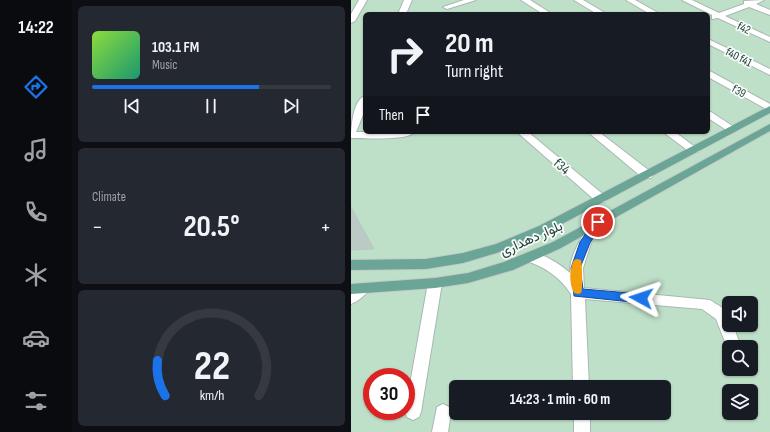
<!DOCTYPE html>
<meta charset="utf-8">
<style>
:root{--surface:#171b24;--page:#242831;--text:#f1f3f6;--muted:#9ea1a6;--line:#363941;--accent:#1a73e8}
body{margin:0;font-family:"Sofia Sans Condensed",Vazirmatn,sans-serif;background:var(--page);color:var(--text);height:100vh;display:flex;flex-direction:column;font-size:15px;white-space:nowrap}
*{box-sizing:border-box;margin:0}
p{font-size:13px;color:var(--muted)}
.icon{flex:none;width:22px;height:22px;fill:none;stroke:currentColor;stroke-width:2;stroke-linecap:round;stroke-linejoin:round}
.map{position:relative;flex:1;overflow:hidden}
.details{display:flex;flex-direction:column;gap:6px;padding:6px;background:#0d0f14;width:279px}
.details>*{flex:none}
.guide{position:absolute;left:12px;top:12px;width:347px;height:122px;border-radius:6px;box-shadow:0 1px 3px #0004;background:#171b24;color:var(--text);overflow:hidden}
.buttons{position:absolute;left:371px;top:296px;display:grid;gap:8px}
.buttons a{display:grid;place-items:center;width:36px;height:36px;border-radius:6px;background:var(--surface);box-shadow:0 1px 3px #0004;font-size:20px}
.speed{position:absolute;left:12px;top:368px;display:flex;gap:8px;font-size:20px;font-weight:700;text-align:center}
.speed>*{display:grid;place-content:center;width:52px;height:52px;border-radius:50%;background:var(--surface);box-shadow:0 1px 3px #0004;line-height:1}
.speed .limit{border:6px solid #d22;background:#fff;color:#111}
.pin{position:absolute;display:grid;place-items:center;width:34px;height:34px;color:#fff;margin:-17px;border:2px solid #fff;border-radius:50%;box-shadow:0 1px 4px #0007}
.me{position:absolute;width:44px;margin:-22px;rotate:275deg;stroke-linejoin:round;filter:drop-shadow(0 0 3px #0008)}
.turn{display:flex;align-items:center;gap:14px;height:84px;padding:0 16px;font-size:18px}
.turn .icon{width:52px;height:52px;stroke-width:2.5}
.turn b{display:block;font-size:28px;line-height:34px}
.then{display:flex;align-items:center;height:38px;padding:0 16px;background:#0003;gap:8px;font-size:15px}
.big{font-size:30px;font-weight:700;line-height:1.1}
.details .card{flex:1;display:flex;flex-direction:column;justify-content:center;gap:6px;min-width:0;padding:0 14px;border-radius:6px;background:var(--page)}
.details .dial{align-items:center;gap:0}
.dial svg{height:104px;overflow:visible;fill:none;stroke:var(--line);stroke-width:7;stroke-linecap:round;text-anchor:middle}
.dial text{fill:var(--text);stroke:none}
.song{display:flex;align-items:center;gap:12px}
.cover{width:48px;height:48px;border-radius:6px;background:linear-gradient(135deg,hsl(90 70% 55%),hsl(160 70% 35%))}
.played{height:4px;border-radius:2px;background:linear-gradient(90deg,var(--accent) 70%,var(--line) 70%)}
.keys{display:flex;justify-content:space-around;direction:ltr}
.heat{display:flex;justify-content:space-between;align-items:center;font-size:22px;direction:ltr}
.trip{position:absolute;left:98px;top:380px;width:222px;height:40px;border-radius:6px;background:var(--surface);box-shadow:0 1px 3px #0004;font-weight:700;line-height:40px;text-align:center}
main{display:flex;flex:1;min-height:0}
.tab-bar{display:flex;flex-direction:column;width:72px;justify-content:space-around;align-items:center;background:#090b0e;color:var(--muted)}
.tab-bar .icon{width:28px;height:28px}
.tab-bar .current{color:var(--accent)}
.tab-bar b{font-size:18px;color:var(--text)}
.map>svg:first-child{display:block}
</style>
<main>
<nav class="tab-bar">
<b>14:22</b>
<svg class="icon current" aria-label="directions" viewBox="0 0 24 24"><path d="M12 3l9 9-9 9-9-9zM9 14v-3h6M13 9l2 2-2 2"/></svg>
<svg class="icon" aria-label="music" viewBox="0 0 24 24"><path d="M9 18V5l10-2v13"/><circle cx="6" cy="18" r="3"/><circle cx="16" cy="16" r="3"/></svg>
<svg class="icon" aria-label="phone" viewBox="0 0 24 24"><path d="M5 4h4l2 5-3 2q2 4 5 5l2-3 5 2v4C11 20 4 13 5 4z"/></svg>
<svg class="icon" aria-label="climate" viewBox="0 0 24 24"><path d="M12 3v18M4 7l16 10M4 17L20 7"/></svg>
<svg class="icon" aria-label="car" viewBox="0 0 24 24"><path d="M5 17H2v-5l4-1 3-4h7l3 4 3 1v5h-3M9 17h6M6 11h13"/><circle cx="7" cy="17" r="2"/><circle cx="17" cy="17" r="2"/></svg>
<svg class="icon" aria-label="filters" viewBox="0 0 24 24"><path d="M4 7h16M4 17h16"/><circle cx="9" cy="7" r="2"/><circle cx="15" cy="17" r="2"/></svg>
</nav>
<section class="details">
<div class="card">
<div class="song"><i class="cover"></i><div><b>103.1 FM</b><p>Music</p></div></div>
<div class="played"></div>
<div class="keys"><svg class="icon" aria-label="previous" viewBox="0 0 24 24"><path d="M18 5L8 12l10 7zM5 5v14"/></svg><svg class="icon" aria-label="pause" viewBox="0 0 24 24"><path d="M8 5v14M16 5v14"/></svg><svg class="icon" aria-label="next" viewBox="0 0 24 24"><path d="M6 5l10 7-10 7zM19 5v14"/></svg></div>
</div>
<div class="card"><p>Climate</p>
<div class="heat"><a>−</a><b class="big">20.5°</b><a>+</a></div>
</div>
<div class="card dial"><svg viewBox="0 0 100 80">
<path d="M14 69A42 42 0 1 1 86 69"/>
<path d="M14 69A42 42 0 0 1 8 42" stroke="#1a73e8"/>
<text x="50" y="56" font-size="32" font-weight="700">22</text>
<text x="50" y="72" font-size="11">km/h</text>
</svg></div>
</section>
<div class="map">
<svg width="419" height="432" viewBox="0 0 419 432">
<rect width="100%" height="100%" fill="#e6efeb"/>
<path fill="#bfe0c8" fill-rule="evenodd" d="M0,0H419V432H0ZM14,14H357V132H14ZM378,303H400V325H378ZM378,347H400V369H378ZM21,377H55V411H21ZM105,387H313V413H105ZM378,391H400V413H378Z"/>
<path fill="#bbcac4" stroke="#b8c9c2" d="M0,207L23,249L0,250Z"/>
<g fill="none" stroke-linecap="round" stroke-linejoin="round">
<g stroke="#a8b8b2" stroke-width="2">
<path id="minor" d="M8,0H16L4,21L0,23V14Z
M53,0H61L55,14H47Z
M113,0H125L96,9L92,7Z
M170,0H179L201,14H192Z
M223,0H232L256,14H246Z
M275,0H284L309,14H299Z
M331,0H341L368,13L393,4V1L413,0L405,4L419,10V15L398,7L374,16L419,37V42L367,18L361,19V15Z
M357,39L419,69V75L357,44Z
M357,70L419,104V111L357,77Z
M14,96V110L5,132H64C56,141 13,138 0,138C0,128 2,99 14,96Z
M357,111L360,112L386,129L385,131H377L357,118Z
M166,132H177L254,196L256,199L254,202H246Z
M237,132H248L300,172L302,175L300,178H292Z
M312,132H324L348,150L347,152H339Z
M247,218L251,219L253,222L240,243L232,268L233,288L359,300C372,309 378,308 378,325H382L390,347H378V352L365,319L351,309L234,299L238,387H222L220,294C208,276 194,267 173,260L172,257L173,254C187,249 209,264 219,273C218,255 233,233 243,219Z
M84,278L89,279L91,283L70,412L68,417L62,420L56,417L54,412L77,283L79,279Z
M11,284L16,285L18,289C14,296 7,301 0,304V290Z
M92,404L98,407L100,412L97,432H81L86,407Z
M223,413H239V432H223Z"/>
</g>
<g stroke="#c2cac8" stroke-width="2">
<path id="major" d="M419,106V113L196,232L152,251L112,263L75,269L0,270V260L75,259L112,253L145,244L188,226Z
M419,124V131L210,248L162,270L117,283L84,288L0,294V284L84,278L117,273L153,262L202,242Z"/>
</g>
<use href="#minor" fill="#fff" fill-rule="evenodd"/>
<use href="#major" fill="#6aa596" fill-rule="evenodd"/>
</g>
<path fill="#1a73e8" stroke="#114b97" d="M247,219L252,222L239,243L229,268L232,289L290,294L294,295L296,298L294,302L290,303L223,296L220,268L229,242L244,220Z"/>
<path fill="#f59e0b" d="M226,259L230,260C231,263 232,290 230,293L227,294L223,293C218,284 218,269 223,260Z"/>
<g text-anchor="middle" stroke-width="3.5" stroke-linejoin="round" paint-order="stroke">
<g font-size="12" fill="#24423a" stroke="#f7fbf9">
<text transform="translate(393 28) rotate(25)" y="4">f42</text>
<text transform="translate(388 57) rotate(27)" y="4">f40 f41</text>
<text transform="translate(388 91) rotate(29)" y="4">f39</text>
</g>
<g font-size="14" fill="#24423a" stroke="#f7fbf9">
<text transform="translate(211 166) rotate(41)" y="5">f34</text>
<text transform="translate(180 238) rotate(-24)" y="5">بلوار دهداری</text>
</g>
</g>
</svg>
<div class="buttons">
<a><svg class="icon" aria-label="sound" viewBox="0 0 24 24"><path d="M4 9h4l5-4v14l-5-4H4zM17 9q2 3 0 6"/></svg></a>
<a><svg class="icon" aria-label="search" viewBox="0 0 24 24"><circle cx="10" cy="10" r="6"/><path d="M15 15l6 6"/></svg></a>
<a><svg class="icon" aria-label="layers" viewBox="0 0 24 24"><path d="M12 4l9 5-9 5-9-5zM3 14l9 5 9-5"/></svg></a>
</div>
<div class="speed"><div class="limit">30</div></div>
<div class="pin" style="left:247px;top:222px;background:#d93025"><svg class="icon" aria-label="arrive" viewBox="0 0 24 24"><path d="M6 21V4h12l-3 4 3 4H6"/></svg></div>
<svg class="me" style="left:290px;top:298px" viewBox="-20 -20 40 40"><path d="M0-17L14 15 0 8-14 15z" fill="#1a73e8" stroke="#fff" stroke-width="4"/></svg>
<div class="trip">14:23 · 1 min · 60 m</div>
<div class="guide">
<div class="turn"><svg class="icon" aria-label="right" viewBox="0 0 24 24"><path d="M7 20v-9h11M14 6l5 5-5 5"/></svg><div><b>20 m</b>Turn right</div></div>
<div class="then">Then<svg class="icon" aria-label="arrive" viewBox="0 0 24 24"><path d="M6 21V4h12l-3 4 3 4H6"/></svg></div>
</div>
</div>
</main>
